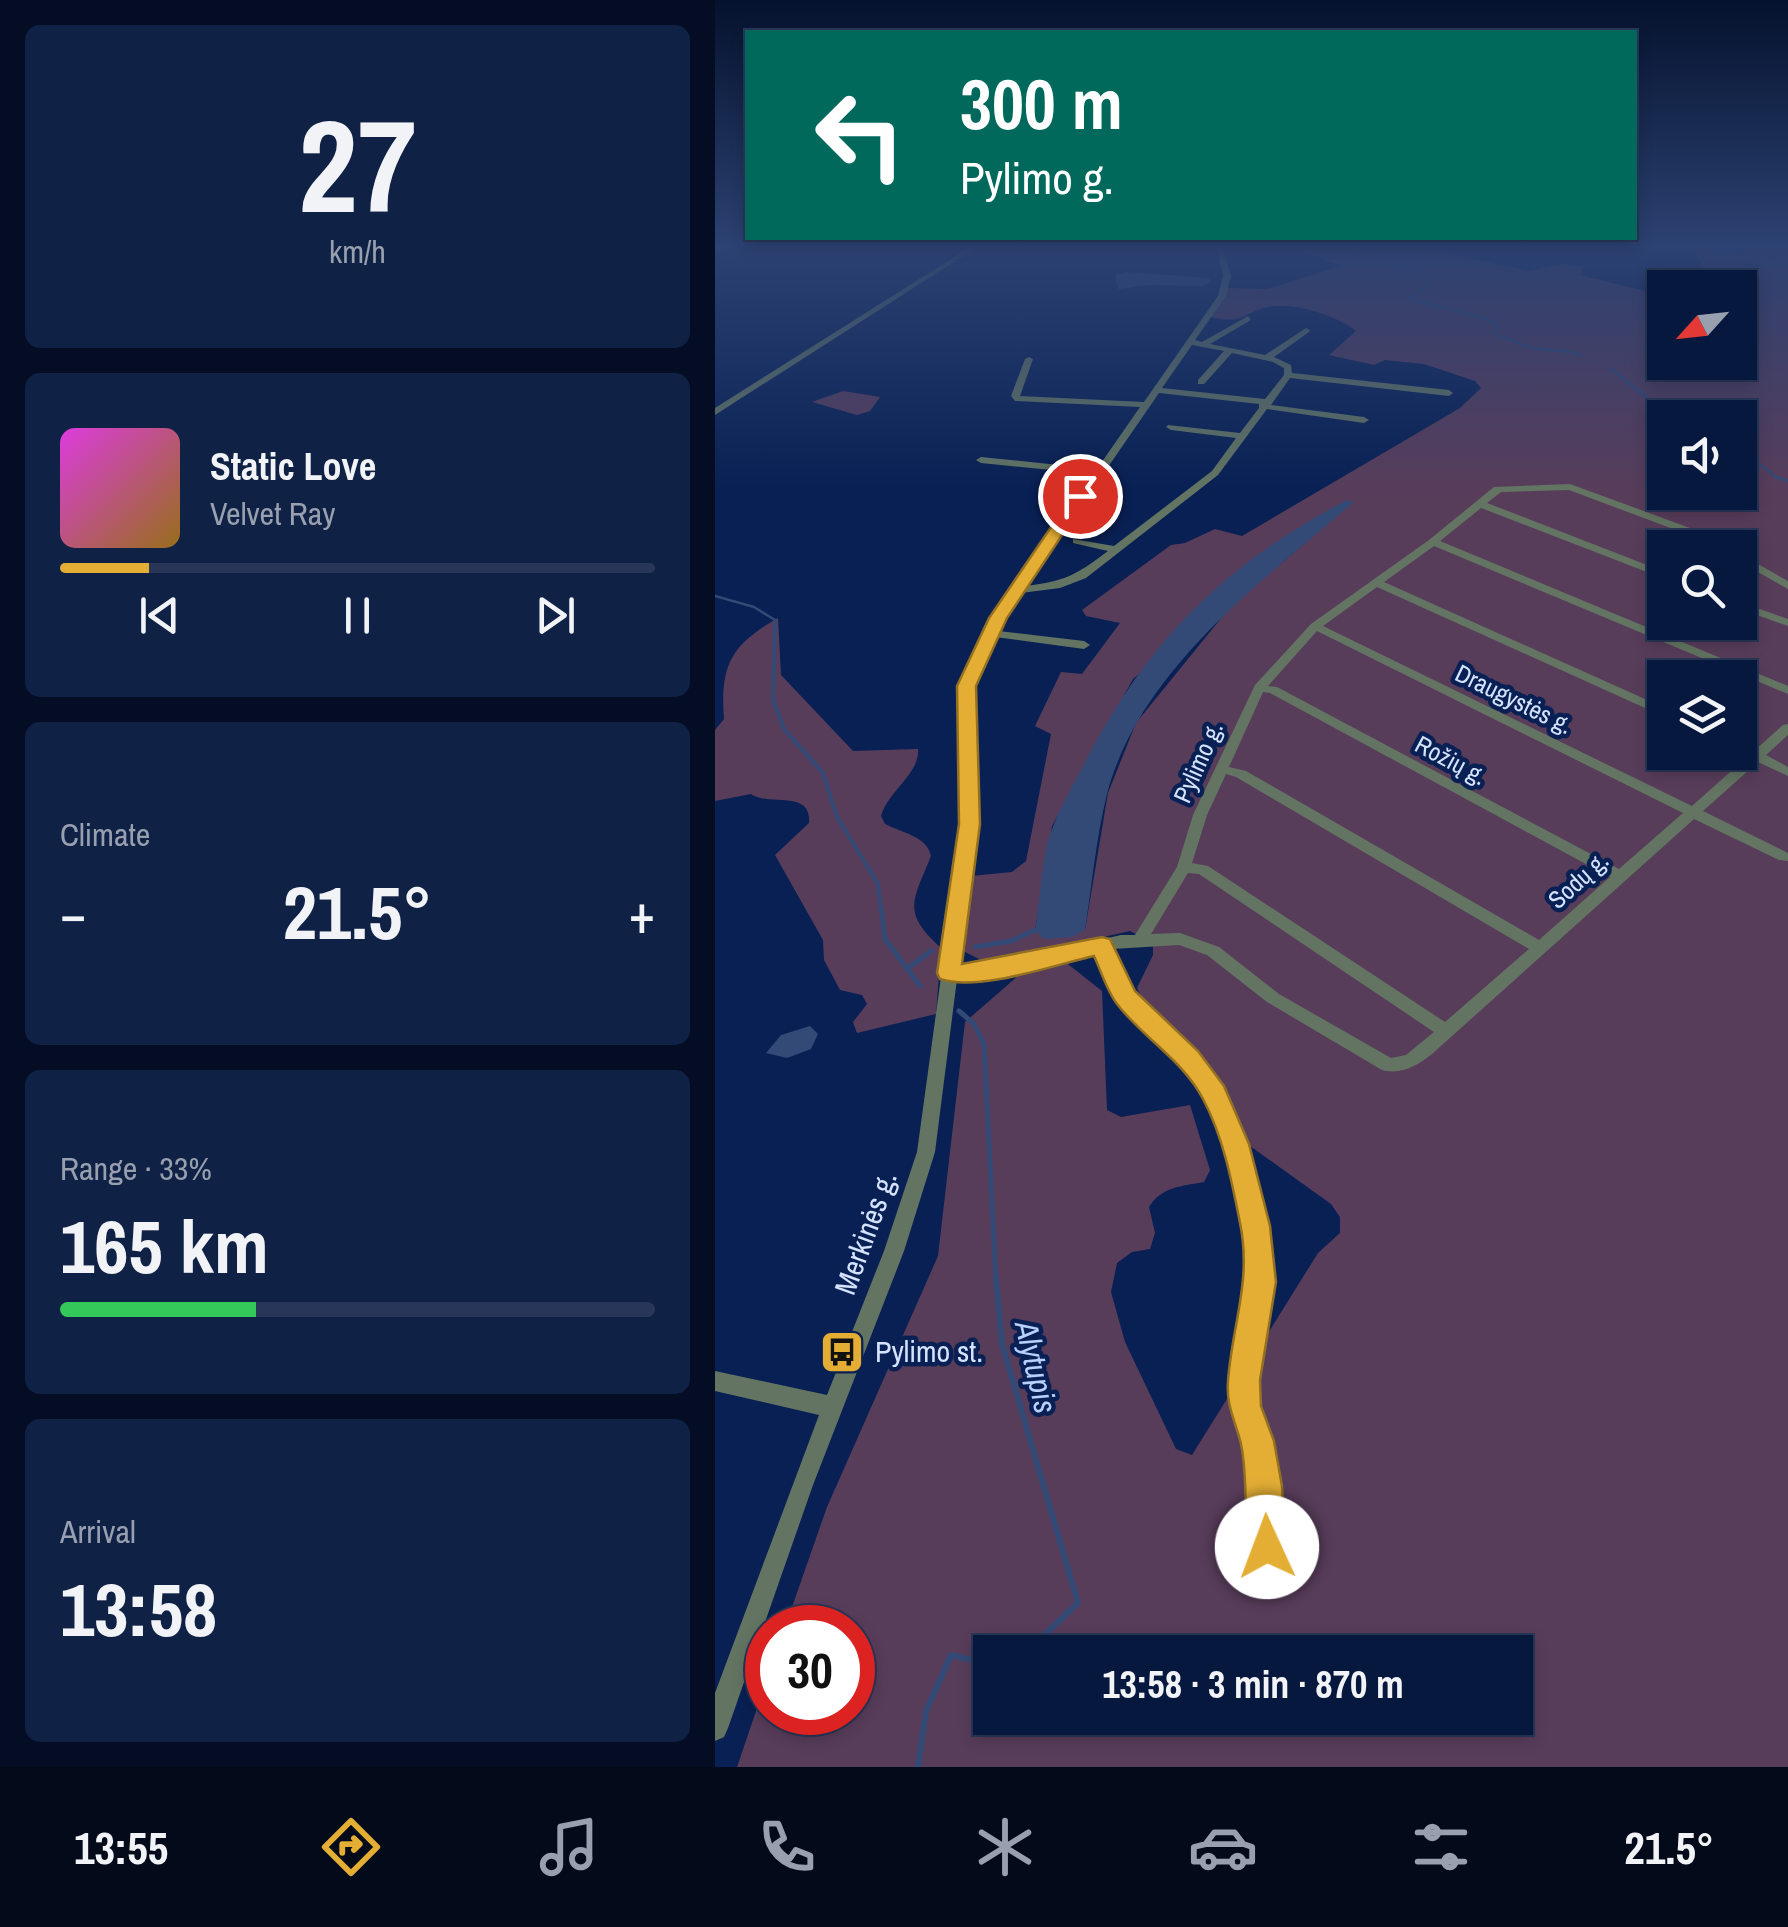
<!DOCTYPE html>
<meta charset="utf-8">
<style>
:root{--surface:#07183f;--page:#102146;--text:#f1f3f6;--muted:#98a0b0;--line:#283759;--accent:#e4ae35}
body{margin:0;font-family:"Archivo Narrow",sans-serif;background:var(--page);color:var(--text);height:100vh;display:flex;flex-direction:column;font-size:38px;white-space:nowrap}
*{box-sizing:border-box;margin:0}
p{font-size:32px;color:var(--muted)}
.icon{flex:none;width:55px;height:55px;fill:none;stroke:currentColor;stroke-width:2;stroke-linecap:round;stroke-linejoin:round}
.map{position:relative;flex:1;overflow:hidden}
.sheet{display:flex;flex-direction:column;gap:25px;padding:25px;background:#040d23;width:715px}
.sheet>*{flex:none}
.banner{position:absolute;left:30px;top:30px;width:892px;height:210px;border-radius:0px;box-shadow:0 5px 15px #0003,0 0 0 2px var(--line);background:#00695c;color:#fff;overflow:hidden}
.needle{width:65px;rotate:243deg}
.fabs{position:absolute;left:932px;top:270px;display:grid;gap:20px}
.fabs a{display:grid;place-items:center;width:110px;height:110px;border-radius:0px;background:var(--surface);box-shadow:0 5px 15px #0003,0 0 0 2px var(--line);font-size:50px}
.speed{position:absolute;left:30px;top:1605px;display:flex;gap:20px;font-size:50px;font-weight:700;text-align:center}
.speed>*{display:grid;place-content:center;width:130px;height:130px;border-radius:50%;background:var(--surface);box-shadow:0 5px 15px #0003,0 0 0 2px var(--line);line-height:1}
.speed .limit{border:15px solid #d22;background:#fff;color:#111}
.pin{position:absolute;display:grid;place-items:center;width:85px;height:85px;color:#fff;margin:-42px;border:5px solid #fff;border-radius:50%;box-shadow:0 2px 10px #0007}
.me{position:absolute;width:110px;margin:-55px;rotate:358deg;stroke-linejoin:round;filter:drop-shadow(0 0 8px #0008)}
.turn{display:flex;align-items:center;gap:35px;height:210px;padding:0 50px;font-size:45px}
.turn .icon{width:130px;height:130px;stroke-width:2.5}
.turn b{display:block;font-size:70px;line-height:85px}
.big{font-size:75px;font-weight:800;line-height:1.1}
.sheet .widget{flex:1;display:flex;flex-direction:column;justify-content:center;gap:15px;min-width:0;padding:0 35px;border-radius:15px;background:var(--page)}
.sheet .dial{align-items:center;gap:0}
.dial b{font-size:130px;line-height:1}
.song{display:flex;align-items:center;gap:30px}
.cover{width:120px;height:120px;border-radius:15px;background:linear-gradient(135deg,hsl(300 70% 55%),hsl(40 70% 35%))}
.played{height:10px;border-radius:5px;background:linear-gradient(90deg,var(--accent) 15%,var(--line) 15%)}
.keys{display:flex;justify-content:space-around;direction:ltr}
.heat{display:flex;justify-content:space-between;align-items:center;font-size:55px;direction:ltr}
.charge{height:15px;border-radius:8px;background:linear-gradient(90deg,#34c759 33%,var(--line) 0)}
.trip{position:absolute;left:258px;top:1635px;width:560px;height:100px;border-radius:0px;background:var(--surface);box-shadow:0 5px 15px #0003,0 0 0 2px var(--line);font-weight:800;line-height:100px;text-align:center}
.dock{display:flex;height:160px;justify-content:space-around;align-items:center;background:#030a19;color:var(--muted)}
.dock .icon{width:70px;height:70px}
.dock .selected{color:var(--accent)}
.dock b{font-size:45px;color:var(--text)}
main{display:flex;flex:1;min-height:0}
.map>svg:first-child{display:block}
</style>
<main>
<section class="sheet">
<div class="widget dial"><b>27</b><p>km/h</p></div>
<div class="widget">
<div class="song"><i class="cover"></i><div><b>Static Love</b><p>Velvet Ray</p></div></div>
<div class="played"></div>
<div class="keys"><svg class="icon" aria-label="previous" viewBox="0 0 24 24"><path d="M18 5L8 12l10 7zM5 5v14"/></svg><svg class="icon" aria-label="pause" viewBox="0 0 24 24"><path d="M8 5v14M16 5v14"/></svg><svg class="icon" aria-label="next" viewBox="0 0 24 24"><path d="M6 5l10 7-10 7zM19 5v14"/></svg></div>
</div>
<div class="widget"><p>Climate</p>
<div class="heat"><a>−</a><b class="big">21.5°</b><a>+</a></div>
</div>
<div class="widget"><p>Range · 33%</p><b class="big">165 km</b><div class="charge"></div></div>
<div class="widget"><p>Arrival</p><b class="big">13:58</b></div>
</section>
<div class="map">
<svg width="1073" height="1767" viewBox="0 0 1073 1767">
<rect width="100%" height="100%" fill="#092054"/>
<path fill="#583d5b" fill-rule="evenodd" d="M569,244H690L814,271L849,264L868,266L865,275L950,296V362H1025V288L957,287L947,284L979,282L987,262L968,244L1022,253L1030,251L1033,244H1073V1767H22L52,1679V1712H138V1628L70,1627L112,1507L223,1256L250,1022L311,969L349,961L387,991L392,1110L406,1117L475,1105L495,1170L489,1182C467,1186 446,1187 434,1207L440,1233L435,1249L417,1252L402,1263L396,1292L410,1342L461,1449L477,1455L603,1253L625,1233V1217L616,1204L535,1146L493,1066L427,998L422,988L438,955V943L415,931L272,963L250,952L256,876L297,872L311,861L336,734L320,726L346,672L367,674L405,623L371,616L367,610L456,545L470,543L500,529L527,536L745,408L766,388L760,381L709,364L670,360L659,365L614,355L641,331C622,315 573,300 548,308C522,318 525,323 495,317L513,288L553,289L625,266ZM950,418H1025V492H950ZM638,502L516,606L421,723L393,793L370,930H320L337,826L418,679ZM950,548H1025V622H950ZM950,678H1025V752H950ZM275,1652H800V1718H275Z
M128,391L165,397L155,411L142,415L97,402Z
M63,618L66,675L138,751L203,749C205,774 173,791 166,816L170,824C187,833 212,836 216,856C198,901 186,912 226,948L221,1014L142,1033L138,1022L152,1004L147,995L125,990L109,960L108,940L60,855L94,823C97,789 54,807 36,794L0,801V730L9,719C5,665 16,645 63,618Z"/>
<path fill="#334a77" d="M410,272L493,278L497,282L487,286L435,285L403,289L400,275Z
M632,500L639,502C547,581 424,671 392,794C381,838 377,885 370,930L357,937L328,939L320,930C326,897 326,855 339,824C347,803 360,782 370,762C434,639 510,564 632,500Z
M95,1026L103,1034L96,1049L72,1058L51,1053L66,1035Z"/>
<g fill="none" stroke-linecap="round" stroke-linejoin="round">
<path stroke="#334a77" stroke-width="2.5" d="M621,244L648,251L641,257L700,270L712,279L711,287L694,299L773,319L783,325L780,334L817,348L863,353L866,357
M895,368L958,418
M1025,449L1061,477L1073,481
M0,596L39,607L60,620V626"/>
<path stroke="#334a77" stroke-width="4" d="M60,624L58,700L69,729L108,773L122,817L163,884L166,910"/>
<path stroke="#334a77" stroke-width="5" d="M166,907L170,939L205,986
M260,947L296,941L320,930
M192,969L216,951
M244,1011L259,1024L269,1044L281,1281"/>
<path stroke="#334a77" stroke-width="6" d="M281,1279L287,1344L363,1603L311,1652
M203,1767L211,1711L236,1655L275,1664"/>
<path fill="#637562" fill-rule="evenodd" d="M260,244H267L0,415V408Z
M501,244H507L516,276L511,296L480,340L487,342L533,316L536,320L495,344L550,355L591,328L595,330L594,332L559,357L576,365L577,373L734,390L738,393L734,396L575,378L556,405L649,417L654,420L649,423L552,409L503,475L371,578L345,588L306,593L283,631L369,641L375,645L369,649L280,637L258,685L261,824L243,967H264L406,935H420L462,867L478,815L540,685L596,624L714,540L779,487L855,484L1024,546L1025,548V549L1009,548L854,490L786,492L772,503L950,572V579L766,508L725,541L1073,686V694L719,546L669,582L950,708V717L662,587L608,626L977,806L1033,756L1025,752V743L1040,750L1068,725L1073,724V735L1051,755L1073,767V776L1043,762L988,811L1073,853V861L1064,860L979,819L717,1054C702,1066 686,1075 667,1070L552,1002L492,955L464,945L397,949L417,993L495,1071L529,1144L551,1226L556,1282L540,1381L541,1406L553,1441L561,1485L565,1547L561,1555L553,1559L545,1555L541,1547L539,1485L531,1441L519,1406L518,1381L536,1282L531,1226L511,1144L482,1080L404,1001L382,952L264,979H242L220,1152L189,1251L98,1485L13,1728L9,1737L0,1741V1693L104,1415L0,1391V1371L112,1395L169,1251L202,1152L247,824L246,685L277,618L378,474L266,463L261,460L266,457L382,469L425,407L300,401L296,396L310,359L314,357L318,359L305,396L429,402L503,296L508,276ZM477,345L509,351L483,380V384H489L517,353L558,362L569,368V375L550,399L447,388ZM444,393L544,404V408L525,433L453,425L451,427L456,430L521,438L497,471L399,546L358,539V543L393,551C361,575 351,581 311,586ZM602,631L968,813L904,869L562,687L553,686ZM548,692L555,693L895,877L824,940L531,771L514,767ZM511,774L521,777L814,949L730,1022L493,866L477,863L492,815ZM473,873L484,874L719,1032L691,1055L676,1058L564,994L504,947L465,933L436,934Z
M1025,554L1073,581V589L1025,562Z
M1025,602L1073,619V626L1025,609Z"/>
<path fill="#a1c69e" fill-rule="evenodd" d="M0,244H32L0,250Z"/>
</g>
<linearGradient id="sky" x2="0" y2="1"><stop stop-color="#05122e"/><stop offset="0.5" stop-color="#2c4272"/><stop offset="1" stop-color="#2c4272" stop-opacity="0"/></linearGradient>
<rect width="1073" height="491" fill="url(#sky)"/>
<path fill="#e4ae35" stroke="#947122" stroke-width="2.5" d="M360,492L373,496L292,618L261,686L265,824L247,964L387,937L395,939L420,991L483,1051L509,1086L534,1144L555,1226L561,1282L545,1380L546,1406L559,1441L567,1486L570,1547L565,1560L552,1565L540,1560C525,1524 535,1478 525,1440C519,1419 511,1403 513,1381C517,1325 537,1281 525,1223C517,1182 508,1136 488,1099C468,1060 428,1038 402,1004C392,991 386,971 379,956C338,965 265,992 225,979L222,973L244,824L242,686L274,618Z"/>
<defs>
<g id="bus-square" transform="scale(2.25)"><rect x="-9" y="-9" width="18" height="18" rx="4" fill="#e4ae35" stroke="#092054"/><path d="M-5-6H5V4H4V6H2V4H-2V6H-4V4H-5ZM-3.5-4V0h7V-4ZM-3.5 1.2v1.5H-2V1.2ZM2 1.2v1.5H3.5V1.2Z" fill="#111"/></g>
</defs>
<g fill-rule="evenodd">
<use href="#bus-square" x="127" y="1352"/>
</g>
<g text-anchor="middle" stroke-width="9" stroke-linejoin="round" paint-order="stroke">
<g font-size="25" fill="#d5e3fe" stroke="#092054">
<text transform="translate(799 699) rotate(26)" y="9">Draugystės g.</text>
<text transform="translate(736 760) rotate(28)" y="9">Rožių g.</text>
<text transform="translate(483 762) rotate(-66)" y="9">Pylimo g.</text>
<text transform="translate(863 880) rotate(-42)" y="9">Sodų g.</text>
</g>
<g font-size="30" fill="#d5e3fe" stroke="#092054">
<text transform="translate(151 1233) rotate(-70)" y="10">Merkinės g.</text>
</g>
<g font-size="30" fill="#d5e3fe" stroke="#092054" text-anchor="start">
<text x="160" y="1362">Pylimo st.</text>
</g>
<g font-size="32" font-style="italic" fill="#b8d0fc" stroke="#092054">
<text transform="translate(321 1367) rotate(77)" y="11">Alytupis</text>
</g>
</g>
</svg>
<div class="fabs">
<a><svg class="needle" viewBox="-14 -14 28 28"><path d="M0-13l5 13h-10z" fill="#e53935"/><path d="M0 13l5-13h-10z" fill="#98a0b0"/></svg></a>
<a><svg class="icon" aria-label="sound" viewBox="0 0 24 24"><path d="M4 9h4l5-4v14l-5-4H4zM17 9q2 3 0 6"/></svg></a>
<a><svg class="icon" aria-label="search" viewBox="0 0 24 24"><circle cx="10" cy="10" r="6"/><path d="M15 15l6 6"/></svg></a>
<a><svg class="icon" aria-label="layers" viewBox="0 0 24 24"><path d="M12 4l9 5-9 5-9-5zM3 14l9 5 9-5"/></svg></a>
</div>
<div class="speed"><div class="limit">30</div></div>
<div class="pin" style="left:365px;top:496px;background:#d93025"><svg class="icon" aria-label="arrive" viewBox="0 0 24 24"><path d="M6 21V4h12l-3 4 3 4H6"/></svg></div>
<svg class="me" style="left:552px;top:1547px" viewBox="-20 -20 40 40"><circle r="19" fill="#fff"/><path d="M0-13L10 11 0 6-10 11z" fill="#e4ae35"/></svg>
<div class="trip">13:58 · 3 min · 870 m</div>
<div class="banner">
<div class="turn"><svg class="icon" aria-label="left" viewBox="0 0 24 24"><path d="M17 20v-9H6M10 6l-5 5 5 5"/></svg><div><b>300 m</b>Pylimo g.</div></div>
</div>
</div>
</main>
<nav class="dock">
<b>13:55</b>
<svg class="icon selected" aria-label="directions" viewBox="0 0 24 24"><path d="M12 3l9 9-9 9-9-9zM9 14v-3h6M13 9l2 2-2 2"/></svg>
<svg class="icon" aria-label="music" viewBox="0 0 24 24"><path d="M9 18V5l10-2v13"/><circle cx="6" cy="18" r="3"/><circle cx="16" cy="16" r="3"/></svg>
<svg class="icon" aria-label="phone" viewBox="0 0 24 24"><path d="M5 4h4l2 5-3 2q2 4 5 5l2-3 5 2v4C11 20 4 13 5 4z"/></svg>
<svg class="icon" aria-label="climate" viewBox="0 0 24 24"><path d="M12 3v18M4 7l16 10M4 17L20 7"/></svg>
<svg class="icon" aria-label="car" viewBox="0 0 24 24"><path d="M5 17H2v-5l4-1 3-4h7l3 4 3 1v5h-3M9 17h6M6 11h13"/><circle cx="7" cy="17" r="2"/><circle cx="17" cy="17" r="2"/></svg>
<svg class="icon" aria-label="filters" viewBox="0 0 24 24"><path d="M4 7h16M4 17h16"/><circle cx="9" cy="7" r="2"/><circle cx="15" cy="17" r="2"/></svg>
<b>21.5°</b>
</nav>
